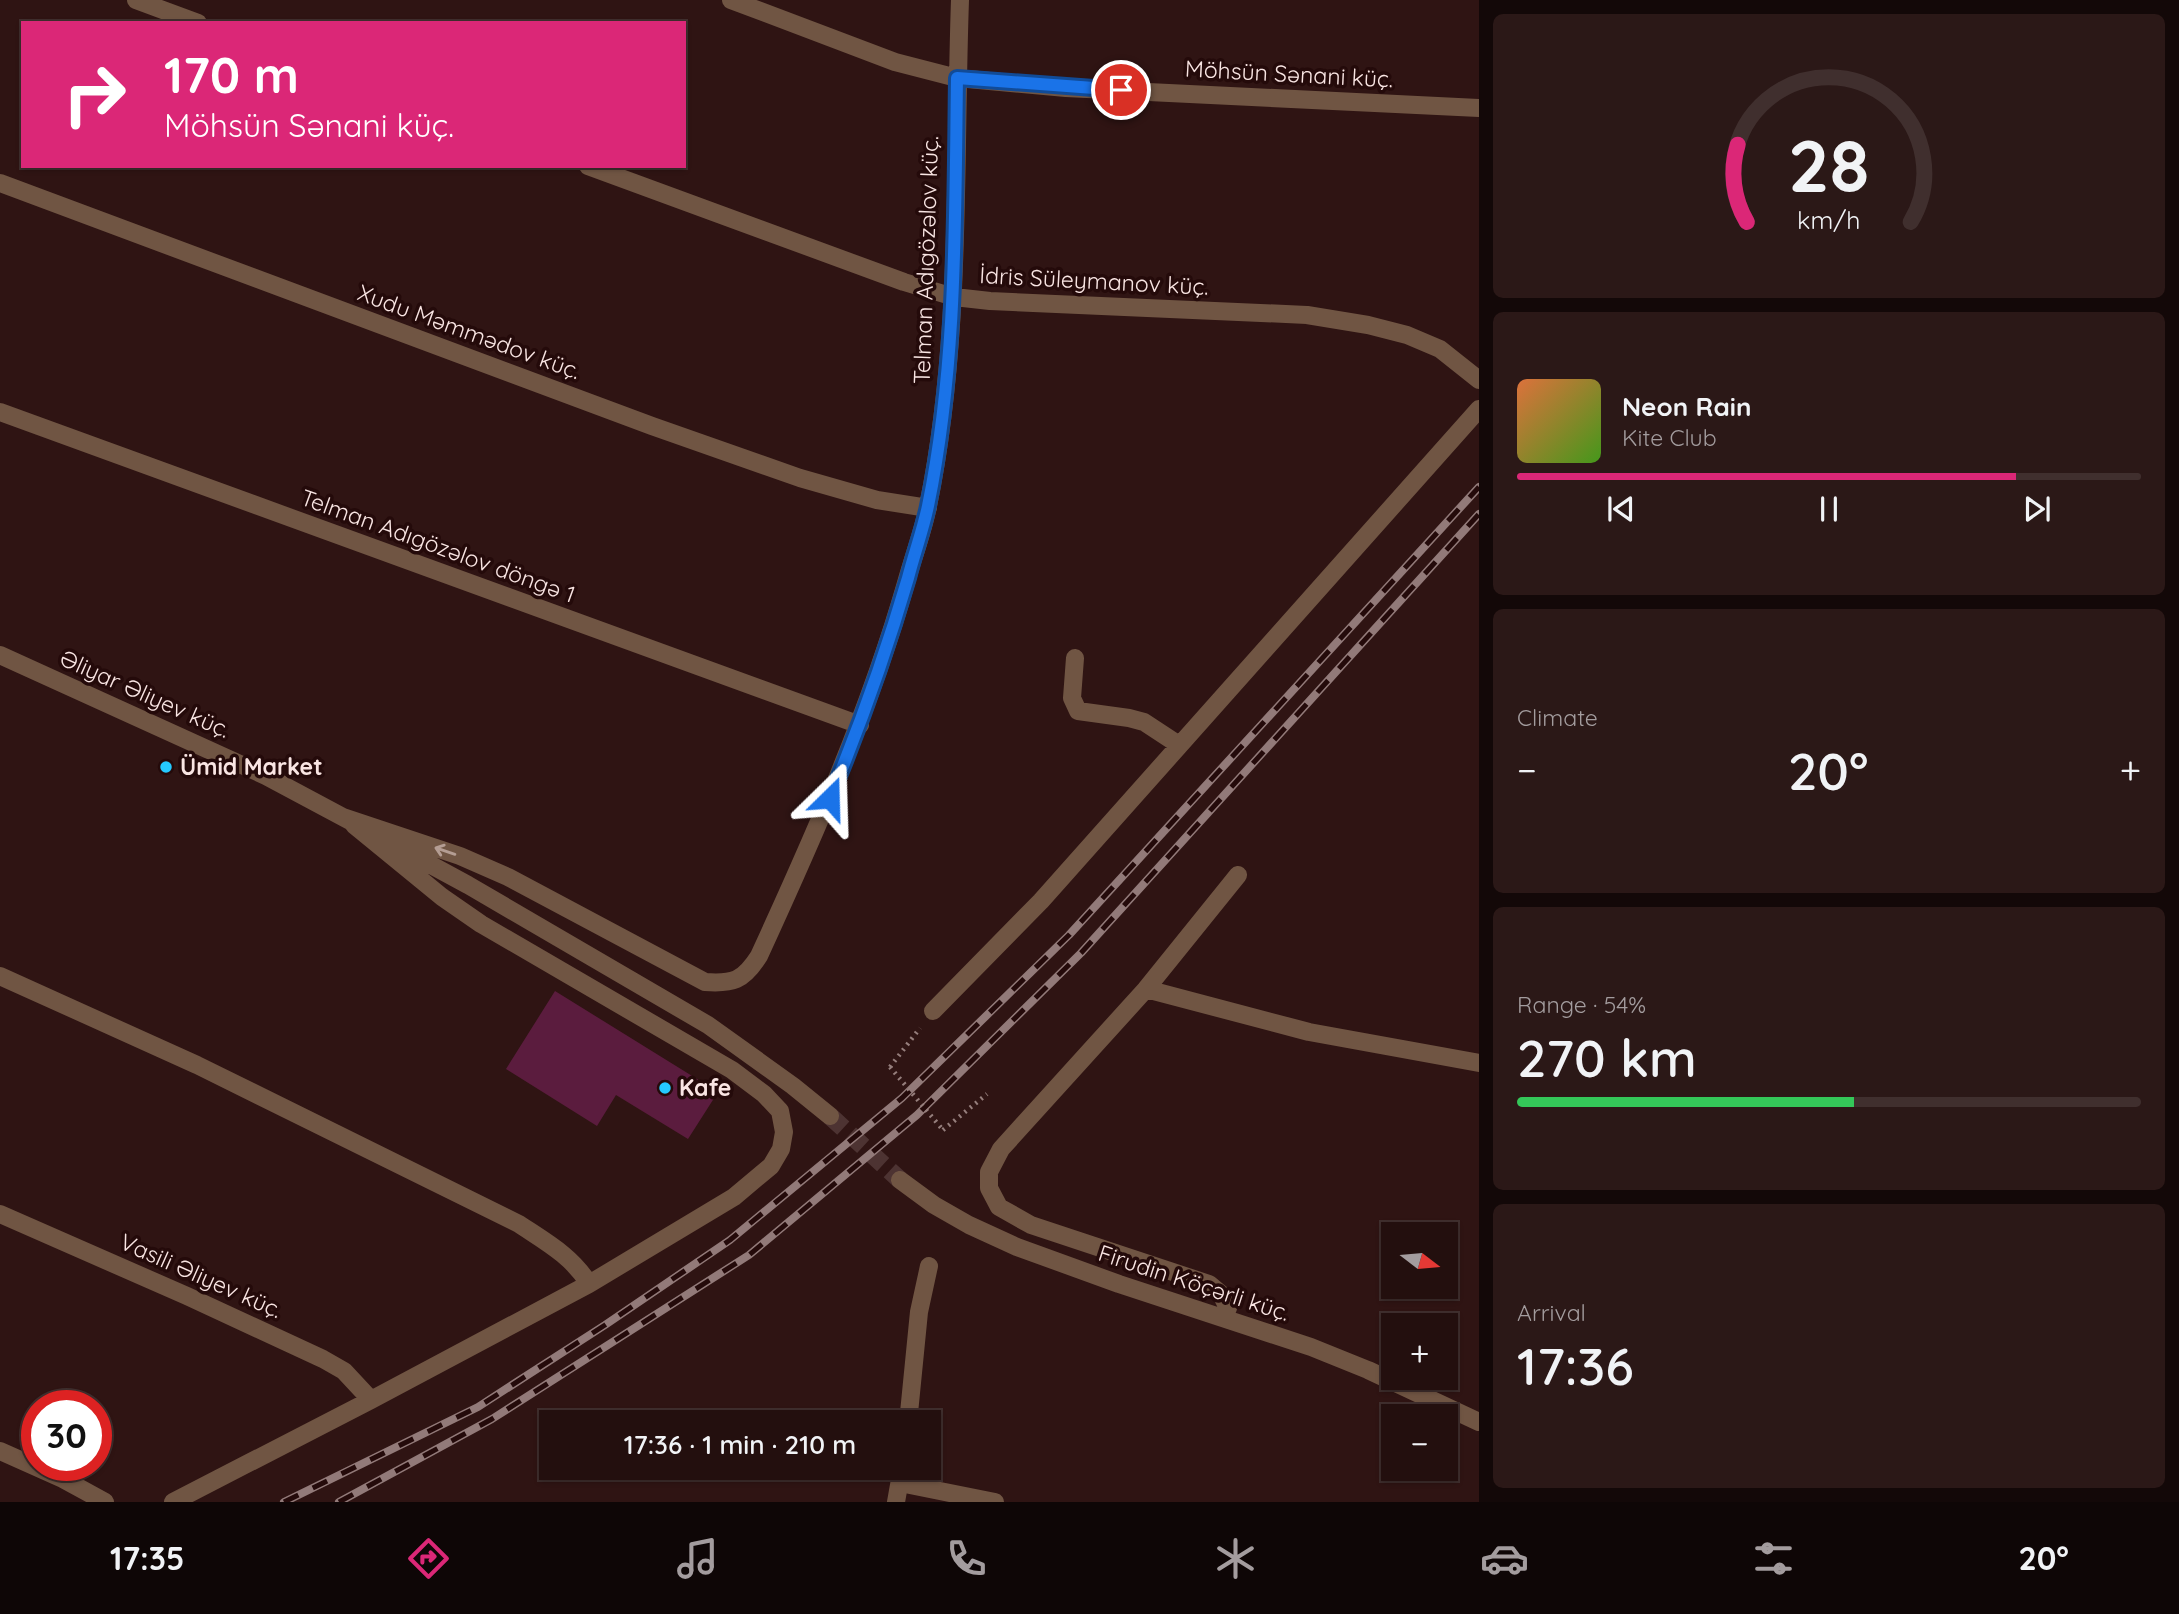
<!DOCTYPE html>
<meta charset="utf-8">
<style>
:root{--surface:#230f0e;--page:#2b1817;--text:#f1f3f6;--muted:#a39c9e;--line:#402f2e;--accent:#db2777}
body{margin:0;font-family:Quicksand,sans-serif;background:var(--page);color:var(--text);height:100vh;display:flex;flex-direction:column;font-size:26px;white-space:nowrap}
*{box-sizing:border-box;margin:0}
p{font-size:23px;color:var(--muted)}
.icon{flex:none;width:38px;height:38px;fill:none;stroke:currentColor;stroke-width:2;stroke-linecap:round;stroke-linejoin:round}
.map{position:relative;flex:1;overflow:hidden}
.details{display:flex;flex-direction:column;gap:14px;padding:14px;background:#130808;width:700px}
.details>*{flex:none}
.top-card{position:absolute;left:21px;top:21px;width:665px;height:147px;border-radius:0px;box-shadow:0 2px 5px #0004,0 0 0 2px var(--line);background:#db2777;color:#fff;overflow:hidden}
.needle{width:46px;rotate:106deg}
.tools{position:absolute;left:1381px;top:1222px;display:grid;gap:14px}
.tools a{display:grid;place-items:center;width:77px;height:77px;border-radius:0px;background:var(--surface);box-shadow:0 2px 5px #0004,0 0 0 2px var(--line);font-size:35px}
.speed{position:absolute;left:21px;top:1390px;display:flex;gap:14px;font-size:35px;font-weight:700;text-align:center}
.speed>*{display:grid;place-content:center;width:91px;height:91px;border-radius:50%;background:var(--surface);box-shadow:0 2px 5px #0004,0 0 0 2px var(--line);line-height:1}
.speed .limit{border:10px solid #d22;background:#fff;color:#111}
.pin{position:absolute;display:grid;place-items:center;width:60px;height:60px;color:#fff;margin:-30px;border:4px solid #fff;border-radius:50%;box-shadow:0 2px 7px #0007}
.me{position:absolute;width:77px;margin:-38px;rotate:22deg;stroke-linejoin:round;filter:drop-shadow(0 0 5px #0008)}
.turn{display:flex;align-items:center;gap:24px;height:147px;padding:0 28px;font-size:32px}
.turn .icon{width:91px;height:91px;stroke-width:2.5}
.turn b{display:block;font-size:49px;line-height:60px}
.big{font-size:52px;font-weight:600;line-height:1.1}
.details .card{flex:1;display:flex;flex-direction:column;justify-content:center;gap:10px;min-width:0;padding:0 24px;border-radius:10px;background:var(--page)}
.details .dial{align-items:center;gap:0}
.dial svg{height:182px;overflow:visible;fill:none;stroke:var(--line);stroke-width:7;stroke-linecap:round;text-anchor:middle}
.dial text{fill:var(--text);stroke:none}
.song{display:flex;align-items:center;gap:21px}
.cover{width:84px;height:84px;border-radius:10px;background:linear-gradient(135deg,hsl(20 70% 55%),hsl(100 70% 35%))}
.played{height:7px;border-radius:4px;background:linear-gradient(90deg,var(--accent) 80%,var(--line) 80%)}
.keys{display:flex;justify-content:space-around;direction:ltr}
.heat{display:flex;justify-content:space-between;align-items:center;font-size:38px;direction:ltr}
.charge{height:10px;border-radius:5px;background:linear-gradient(90deg,#34c759 54%,var(--line) 0)}
.trip{position:absolute;left:539px;top:1410px;width:402px;height:70px;border-radius:0px;background:var(--surface);box-shadow:0 2px 5px #0004,0 0 0 2px var(--line);font-weight:600;line-height:70px;text-align:center}
.tabs{display:flex;height:112px;justify-content:space-around;align-items:center;background:#0e0606;color:var(--muted)}
.tabs .icon{width:49px;height:49px}
.tabs .current{color:var(--accent)}
.tabs b{font-size:32px;color:var(--text)}
main{display:flex;flex:1;min-height:0}
.map>svg:first-child{display:block}
</style>
<main>
<div class="map">
<svg width="1479" height="1502" viewBox="0 0 1479 1502">
<rect width="100%" height="100%" fill="#2f1413"/>
<path fill="#5b1c3e" d="M555,991L718,1092L688,1139L616,1095L597,1126L506,1069Z"/>
<g fill="none" stroke-linecap="round" stroke-linejoin="round">
<path stroke="#4d3332" stroke-width="18" stroke-dasharray="18 9" stroke-linecap="butt" d="M830,1116L900,1180"/>
<path stroke="#957e7c" stroke-width="4.5" stroke-dasharray="2 5" stroke-linecap="butt" d="M890,1067L920,1028
M943,1130L987,1094"/>
<path stroke="#705543" stroke-width="18" d="M136,0L198,23
M731,0L895,62L957,78L1066,88L1479,108
M588,166L904,282L954,297L990,301L1307,315L1368,325L1407,335L1440,349L1479,380
M0,183L652,426L800,478L877,500L928,508
M0,412L860,725
M0,655L266,776L354,823
M1075,658L1072,698L1078,711L1129,718L1144,722L1179,745
M343,817L460,856L508,877L705,982C733,984 743,981 759,956C815,834 869,712 906,583C913,557 923,532 928,506C962,340 954,169 960,0
M385,840L468,885L708,1025L793,1086L830,1116
M0,976L197,1065L519,1224C546,1242 572,1256 589,1284
M1146,989L1238,875
M933,1011L1041,901L1479,409
M900,1180L934,1205L969,1225L1017,1247L1119,1284L1311,1347L1368,1370L1479,1422
M0,1214L187,1296L323,1359L344,1371L371,1400
M1224,1318L1228,1308L1221,1294L1209,1284L1031,1225L999,1207L989,1188V1172L1001,1149L1146,989L1309,1032L1479,1063
M908,1423L919,1312L929,1266
M0,1451L63,1479L105,1502
M900,1483L995,1502
M173,1502L371,1400L589,1284L734,1197L771,1166L781,1149L784,1132L780,1111L764,1094L732,1070L481,924L442,897L354,825
M896,1502L902,1468"/>
<g stroke="#927a79" stroke-width="8">
<path id="rail" d="M284,1502L478,1407L605,1325L730,1240L902,1098L1069,935L1479,487
M339,1502L492,1419L749,1255L917,1115L1081,953L1479,514"/>
</g>
<use href="#rail" stroke="#240a0a" stroke-width="5" stroke-dasharray="16" stroke-linecap="butt"/>
<path stroke="#957e7c" stroke-width="4.5" stroke-dasharray="2 5" stroke-linecap="butt" d="M890,1067L943,1130"/>
</g>
<defs><path id="oneway-shaft" d="M-6 0H5M1.5-3L5.5 0L1.5 3" fill="none" stroke-width="1.6" stroke-linecap="round" stroke-linejoin="round" transform="scale(1.75)"/></defs>
<use stroke="#b49d93" href="#oneway-shaft" transform="translate(445 851) rotate(-161)"/>
<g fill="none" stroke-linecap="round" stroke-linejoin="round">
<g stroke="#114b97" stroke-width="18">
<path id="route" d="M830,798C860,726 886,653 908,578C914,554 923,530 928,506C957,365 955,221 957,78L1121,90"/>
</g>
<use href="#route" stroke="#1a73e8" stroke-width="12"/>
</g>
<g fill="#25c9fe" stroke="#240a0a" stroke-width="2.5">
<circle cx="166" cy="767" r="7"/>
<circle cx="665" cy="1088" r="7"/>
</g>
<g text-anchor="middle" stroke-width="7" stroke-linejoin="round" paint-order="stroke">
<g font-size="23" fill="#f9e5e3" stroke="#240a0a">
<text transform="translate(1289 74) rotate(3)" y="8">Möhsün Sənani küç.</text>
<text transform="translate(926 260) rotate(-88)" y="8">Telman Adıgözəlov küç.</text>
<text transform="translate(1094 281) rotate(3)" y="8">İdris Süleymanov küç.</text>
<text transform="translate(469 332) rotate(20)" y="8">Xudu Məmmədov küç.</text>
<text transform="translate(438 546) rotate(20)" y="8">Telman Adıgözəlov döngə 1</text>
<text transform="translate(145 694) rotate(24)" y="8">Əliyar Əliyev küç.</text>
<text transform="translate(201 1276) rotate(24)" y="8">Vasili Əliyev küç.</text>
<text transform="translate(1194 1283) rotate(18)" y="8">Firudin Köçərli küç.</text>
</g>
<g font-size="23" font-weight="bold" fill="#f9e5e3" stroke="#240a0a" text-anchor="start">
<text x="180" y="775">Ümid Market</text>
<text x="679" y="1096">Kafe</text>
</g>
</g>
</svg>
<div class="tools">
<a><svg class="needle" viewBox="-14 -14 28 28"><path d="M0-13l5 13h-10z" fill="#e53935"/><path d="M0 13l5-13h-10z" fill="#a39c9e"/></svg></a>
<a>+</a>
<a>−</a>
</div>
<div class="speed"><div class="limit">30</div></div>
<div class="pin" style="left:1121px;top:90px;background:#d93025"><svg class="icon" aria-label="arrive" viewBox="0 0 24 24"><path d="M6 21V4h12l-3 4 3 4H6"/></svg></div>
<svg class="me" style="left:830px;top:798px" viewBox="-20 -20 40 40"><path d="M0-17L14 15 0 8-14 15z" fill="#1a73e8" stroke="#fff" stroke-width="4"/></svg>
<div class="trip">17:36 · 1 min · 210 m</div>
<div class="top-card">
<div class="turn"><svg class="icon" aria-label="right" viewBox="0 0 24 24"><path d="M7 20v-9h11M14 6l5 5-5 5"/></svg><div><b>170 m</b>Möhsün Sənani küç.</div></div>
</div>
</div>
<section class="details">
<div class="card dial"><svg viewBox="0 0 100 80">
<path d="M14 69A42 42 0 1 1 86 69"/>
<path d="M14 69A42 42 0 0 1 10 35" stroke="#db2777"/>
<text x="50" y="56" font-size="32" font-weight="700">28</text>
<text x="50" y="72" font-size="11">km/h</text>
</svg></div>
<div class="card">
<div class="song"><i class="cover"></i><div><b>Neon Rain</b><p>Kite Club</p></div></div>
<div class="played"></div>
<div class="keys"><svg class="icon" aria-label="previous" viewBox="0 0 24 24"><path d="M18 5L8 12l10 7zM5 5v14"/></svg><svg class="icon" aria-label="pause" viewBox="0 0 24 24"><path d="M8 5v14M16 5v14"/></svg><svg class="icon" aria-label="next" viewBox="0 0 24 24"><path d="M6 5l10 7-10 7zM19 5v14"/></svg></div>
</div>
<div class="card"><p>Climate</p>
<div class="heat"><a>−</a><b class="big">20°</b><a>+</a></div>
</div>
<div class="card"><p>Range · 54%</p><b class="big">270 km</b><div class="charge"></div></div>
<div class="card"><p>Arrival</p><b class="big">17:36</b></div>
</section>
</main>
<nav class="tabs">
<b>17:35</b>
<svg class="icon current" aria-label="directions" viewBox="0 0 24 24"><path d="M12 3l9 9-9 9-9-9zM9 14v-3h6M13 9l2 2-2 2"/></svg>
<svg class="icon" aria-label="music" viewBox="0 0 24 24"><path d="M9 18V5l10-2v13"/><circle cx="6" cy="18" r="3"/><circle cx="16" cy="16" r="3"/></svg>
<svg class="icon" aria-label="phone" viewBox="0 0 24 24"><path d="M5 4h4l2 5-3 2q2 4 5 5l2-3 5 2v4C11 20 4 13 5 4z"/></svg>
<svg class="icon" aria-label="climate" viewBox="0 0 24 24"><path d="M12 3v18M4 7l16 10M4 17L20 7"/></svg>
<svg class="icon" aria-label="car" viewBox="0 0 24 24"><path d="M5 17H2v-5l4-1 3-4h7l3 4 3 1v5h-3M9 17h6M6 11h13"/><circle cx="7" cy="17" r="2"/><circle cx="17" cy="17" r="2"/></svg>
<svg class="icon" aria-label="filters" viewBox="0 0 24 24"><path d="M4 7h16M4 17h16"/><circle cx="9" cy="7" r="2"/><circle cx="15" cy="17" r="2"/></svg>
<b>20°</b>
</nav>
